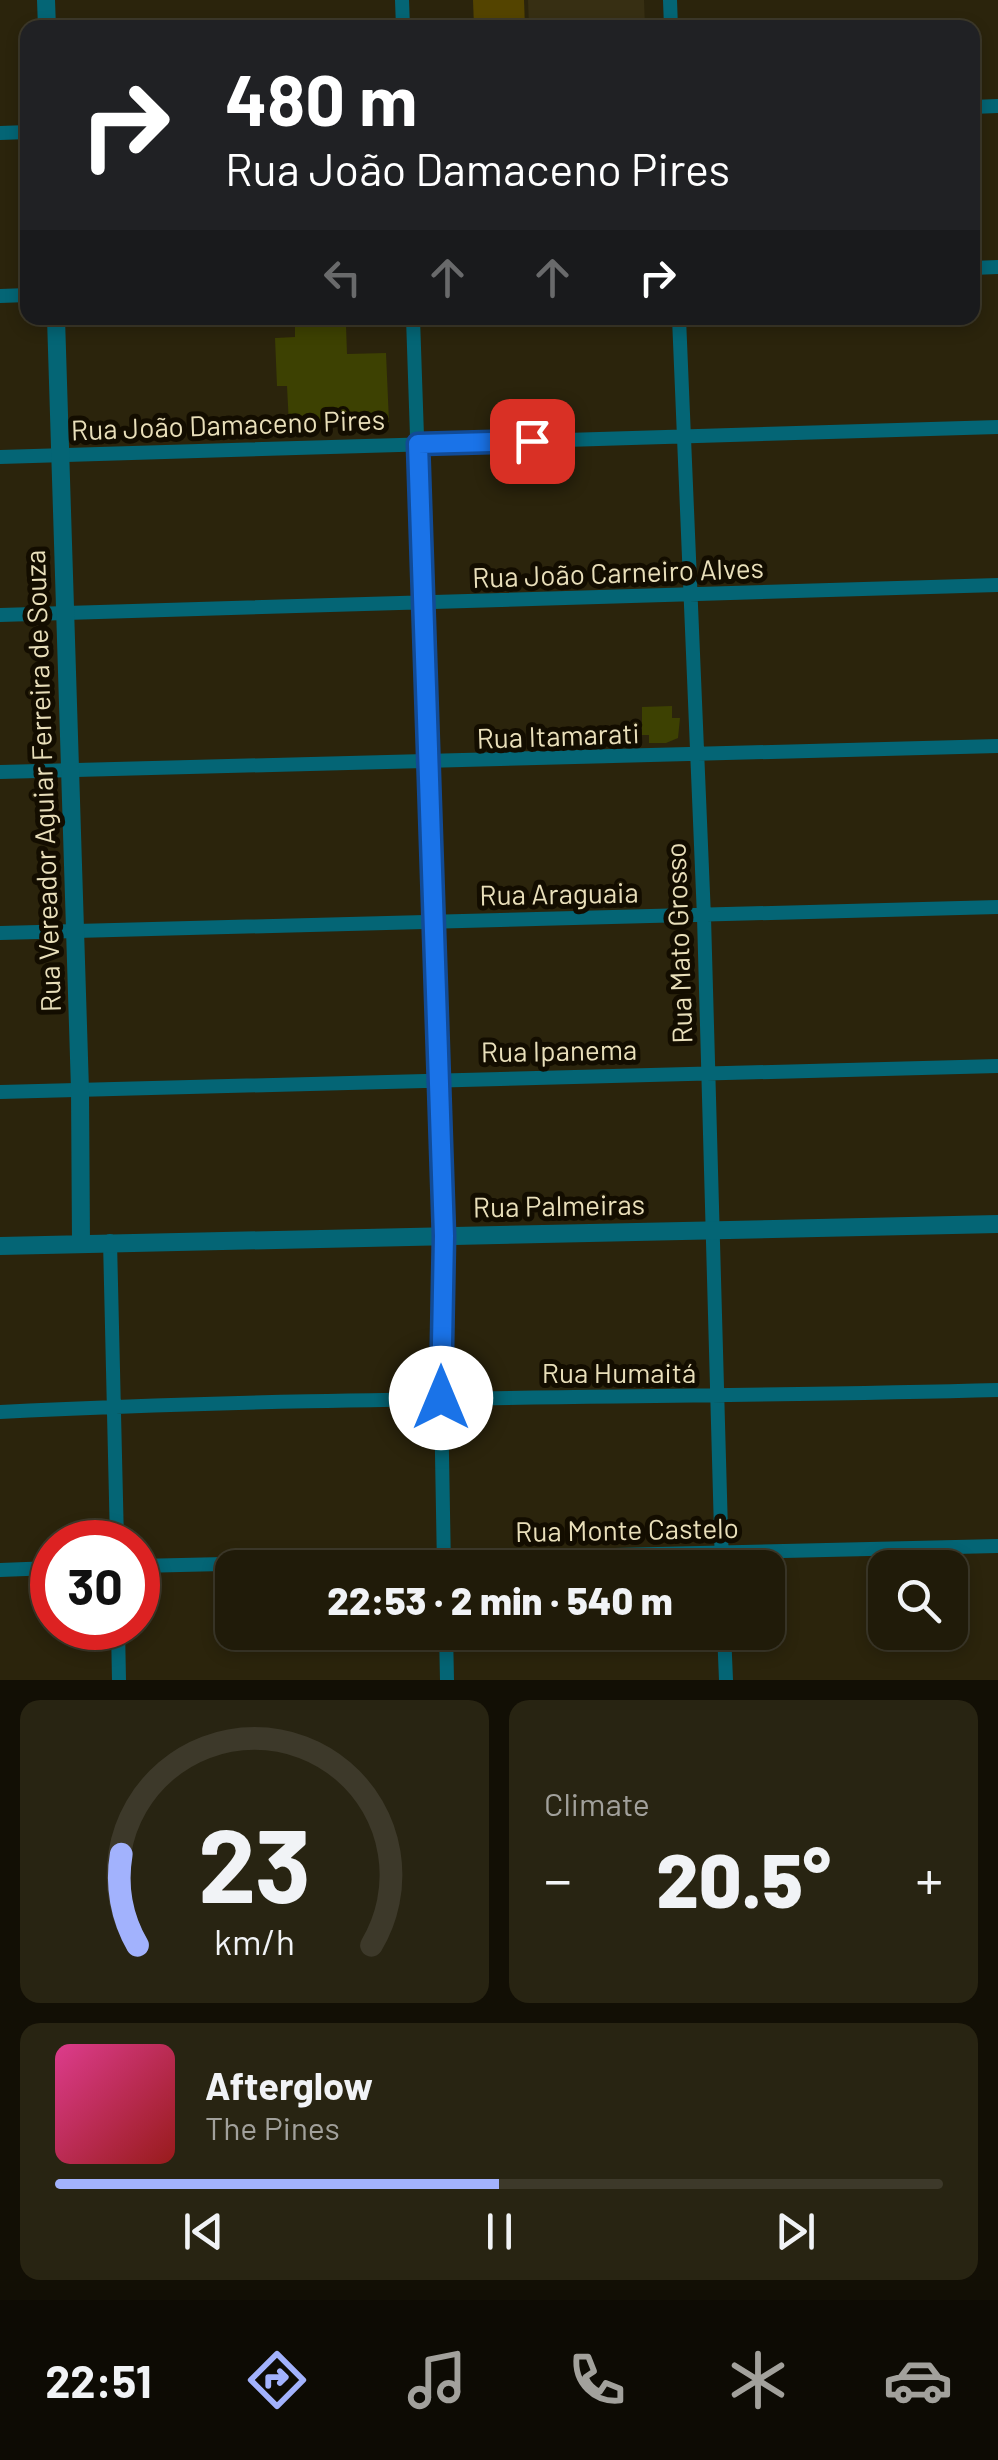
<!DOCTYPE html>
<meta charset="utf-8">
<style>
:root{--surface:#201b09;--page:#282412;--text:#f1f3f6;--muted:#a2a19c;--line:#3d392a;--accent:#a2b2fd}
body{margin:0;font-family:Barlow,sans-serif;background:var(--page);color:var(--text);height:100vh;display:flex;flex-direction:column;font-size:38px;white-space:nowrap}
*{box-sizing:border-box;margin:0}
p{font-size:32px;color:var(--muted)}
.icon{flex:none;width:55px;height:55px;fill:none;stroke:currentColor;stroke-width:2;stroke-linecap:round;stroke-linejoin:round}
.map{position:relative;height:1680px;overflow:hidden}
.sheet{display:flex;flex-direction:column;gap:20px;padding:20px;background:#120f05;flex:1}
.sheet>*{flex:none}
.guide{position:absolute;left:20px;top:20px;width:960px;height:305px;border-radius:20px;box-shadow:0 5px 15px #0003,0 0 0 2px var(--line);background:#202124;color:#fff;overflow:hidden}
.controls{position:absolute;left:868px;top:1550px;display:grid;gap:20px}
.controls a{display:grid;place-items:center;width:100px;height:100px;border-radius:20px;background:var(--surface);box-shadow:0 5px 15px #0003,0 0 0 2px var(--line);font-size:50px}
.speed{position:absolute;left:30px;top:1520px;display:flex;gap:20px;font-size:50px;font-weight:700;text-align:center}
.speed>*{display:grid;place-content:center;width:130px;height:130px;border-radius:50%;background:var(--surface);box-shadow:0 5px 15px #0003,0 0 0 2px var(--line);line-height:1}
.speed .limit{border:15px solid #d22;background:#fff;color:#111}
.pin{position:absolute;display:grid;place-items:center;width:85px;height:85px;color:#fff;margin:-42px;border-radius:20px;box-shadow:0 5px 15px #0006}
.me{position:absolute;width:110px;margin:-55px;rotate:0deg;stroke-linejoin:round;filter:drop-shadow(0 0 8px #0008)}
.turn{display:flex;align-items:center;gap:35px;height:210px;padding:0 40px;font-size:45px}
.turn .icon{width:130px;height:130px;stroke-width:2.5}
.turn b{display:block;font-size:70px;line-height:85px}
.lanes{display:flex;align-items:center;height:95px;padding:0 40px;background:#0003;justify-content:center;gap:50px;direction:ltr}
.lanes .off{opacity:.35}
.big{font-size:75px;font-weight:800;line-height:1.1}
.sheet .tile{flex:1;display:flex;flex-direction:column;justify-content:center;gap:15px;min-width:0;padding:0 35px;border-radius:20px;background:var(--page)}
.sheet .dial{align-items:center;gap:0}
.dial svg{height:260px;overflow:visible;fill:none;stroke:var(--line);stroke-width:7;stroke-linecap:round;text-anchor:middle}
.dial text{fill:var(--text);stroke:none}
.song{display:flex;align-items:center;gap:30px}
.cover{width:120px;height:120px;border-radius:15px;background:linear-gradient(135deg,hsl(330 70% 55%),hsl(0 70% 35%))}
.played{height:10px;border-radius:5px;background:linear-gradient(90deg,var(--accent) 50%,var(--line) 50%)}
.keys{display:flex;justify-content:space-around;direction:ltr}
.heat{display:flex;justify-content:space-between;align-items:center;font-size:55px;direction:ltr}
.sheet .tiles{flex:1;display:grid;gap:20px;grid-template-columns:1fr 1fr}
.tile:last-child{grid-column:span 2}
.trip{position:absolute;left:215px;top:1550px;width:570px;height:100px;border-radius:20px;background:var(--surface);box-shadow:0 5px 15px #0003,0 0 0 2px var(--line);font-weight:800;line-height:100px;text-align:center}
.tab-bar{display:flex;height:160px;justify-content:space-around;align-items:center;background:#0d0b04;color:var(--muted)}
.tab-bar .icon{width:70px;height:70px}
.tab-bar .active{color:var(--accent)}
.tab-bar b{font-size:45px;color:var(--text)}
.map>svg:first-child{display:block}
</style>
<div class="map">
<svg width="998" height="1680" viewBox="0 0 998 1680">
<rect width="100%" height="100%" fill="#2b240c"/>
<path fill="#372f13" d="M528,0H644L645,27H529Z"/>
<path fill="#544400" d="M473,0H524L525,27H474Z"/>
<path fill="#3d4102" d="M295,318H336L337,326H346L347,354L386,353L389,422L289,425L287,386H277L275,338L295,337Z
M672,706V718H680L678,738L666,743H649V735H642V707Z"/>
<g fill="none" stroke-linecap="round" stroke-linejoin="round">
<path stroke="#046575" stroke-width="14" d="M402,0L403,28
M670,0L671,28
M972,107L998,106
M0,133L28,132
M972,268L998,267
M0,296L28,295
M413,318L444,1236L441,1398L444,1568
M679,318L704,917L722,1568
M0,457L998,427
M0,615L998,585
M0,772L998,746
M0,933L998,907
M0,1092L998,1066
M110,1241L117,1542
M0,1412C332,1395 665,1399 998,1390
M138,1566L998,1546
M0,1570L52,1568
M118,1628L119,1680
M446,1632L447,1680
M724,1632L726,1680"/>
<path stroke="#046575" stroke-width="18" d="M46,0L47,28
M56,318L80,1090L81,1243
M0,1246L998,1224"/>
</g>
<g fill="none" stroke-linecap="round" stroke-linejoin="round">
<g stroke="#114b97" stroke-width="25">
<path id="route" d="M441,1398L444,1236L418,444L532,441"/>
</g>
<use href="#route" stroke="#1a73e8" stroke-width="18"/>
</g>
<g text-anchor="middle" stroke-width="10" stroke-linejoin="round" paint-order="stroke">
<g font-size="28" fill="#e9dfba" stroke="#130d00">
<text transform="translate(228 425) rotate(-2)" y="10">Rua João Damaceno Pires</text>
<text transform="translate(618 573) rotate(-2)" y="10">Rua João Carneiro Alves</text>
<text transform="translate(558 736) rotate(-2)" y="10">Rua Itamarati</text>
<text transform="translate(43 781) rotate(-92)" y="10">Rua Vereador Aguiar Ferreira de Souza</text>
<text transform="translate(559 894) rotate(-1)" y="10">Rua Araguaia</text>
<text transform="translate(679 943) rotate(-92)" y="10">Rua Mato Grosso</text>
<text transform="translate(559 1051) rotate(-1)" y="10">Rua Ipanema</text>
<text transform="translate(559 1206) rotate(-1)" y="10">Rua Palmeiras</text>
<text x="619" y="1383">Rua Humaitá</text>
<text transform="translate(627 1530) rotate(-1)" y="10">Rua Monte Castelo</text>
</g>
</g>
</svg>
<div class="controls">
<a><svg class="icon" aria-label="search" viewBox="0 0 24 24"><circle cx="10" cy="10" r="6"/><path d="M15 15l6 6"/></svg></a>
</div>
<div class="speed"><div class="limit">30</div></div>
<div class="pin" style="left:532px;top:441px;background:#d93025"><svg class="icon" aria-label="arrive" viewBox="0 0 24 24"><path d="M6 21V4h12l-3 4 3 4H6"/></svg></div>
<svg class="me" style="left:441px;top:1398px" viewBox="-20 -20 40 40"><circle r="19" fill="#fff"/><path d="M0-13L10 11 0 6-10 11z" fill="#1a73e8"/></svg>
<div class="trip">22:53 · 2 min · 540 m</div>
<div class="guide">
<div class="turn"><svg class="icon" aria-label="right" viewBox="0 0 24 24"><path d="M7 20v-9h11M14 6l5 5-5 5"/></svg><div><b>480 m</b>Rua João Damaceno Pires</div></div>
<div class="lanes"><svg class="icon off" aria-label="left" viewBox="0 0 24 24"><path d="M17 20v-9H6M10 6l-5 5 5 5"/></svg><svg class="icon off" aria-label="ahead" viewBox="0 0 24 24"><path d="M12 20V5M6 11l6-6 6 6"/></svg><svg class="icon off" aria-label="ahead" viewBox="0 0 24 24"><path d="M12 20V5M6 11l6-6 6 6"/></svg><svg class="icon" aria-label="right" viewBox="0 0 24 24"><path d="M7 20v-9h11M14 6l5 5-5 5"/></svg></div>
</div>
</div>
<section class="sheet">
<div class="tiles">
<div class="tile dial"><svg viewBox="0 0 100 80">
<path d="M14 69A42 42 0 1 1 86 69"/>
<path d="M14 69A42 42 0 0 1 9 41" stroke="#a2b2fd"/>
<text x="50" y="56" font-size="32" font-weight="700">23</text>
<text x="50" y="72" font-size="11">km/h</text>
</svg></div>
<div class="tile"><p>Climate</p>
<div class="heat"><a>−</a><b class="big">20.5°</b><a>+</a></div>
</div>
<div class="tile">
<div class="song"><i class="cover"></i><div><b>Afterglow</b><p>The Pines</p></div></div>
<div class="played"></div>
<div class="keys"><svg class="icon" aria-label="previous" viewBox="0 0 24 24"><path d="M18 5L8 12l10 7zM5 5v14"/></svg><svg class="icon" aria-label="pause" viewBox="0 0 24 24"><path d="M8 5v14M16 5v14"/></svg><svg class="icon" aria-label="next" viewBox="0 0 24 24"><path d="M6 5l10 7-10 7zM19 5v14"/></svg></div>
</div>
</div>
</section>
<nav class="tab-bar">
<b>22:51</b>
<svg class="icon active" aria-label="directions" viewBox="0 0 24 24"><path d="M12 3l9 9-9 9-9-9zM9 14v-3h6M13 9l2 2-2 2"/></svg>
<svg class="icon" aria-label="music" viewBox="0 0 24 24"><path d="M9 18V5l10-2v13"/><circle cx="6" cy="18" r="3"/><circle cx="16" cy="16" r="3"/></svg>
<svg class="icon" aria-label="phone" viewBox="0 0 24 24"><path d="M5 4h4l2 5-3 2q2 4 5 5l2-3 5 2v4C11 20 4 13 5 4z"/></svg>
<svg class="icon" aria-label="climate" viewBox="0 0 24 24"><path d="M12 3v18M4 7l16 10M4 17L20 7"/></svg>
<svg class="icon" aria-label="car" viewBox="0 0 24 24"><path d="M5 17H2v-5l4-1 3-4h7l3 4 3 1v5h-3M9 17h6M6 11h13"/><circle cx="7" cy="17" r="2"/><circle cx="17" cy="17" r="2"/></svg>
</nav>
